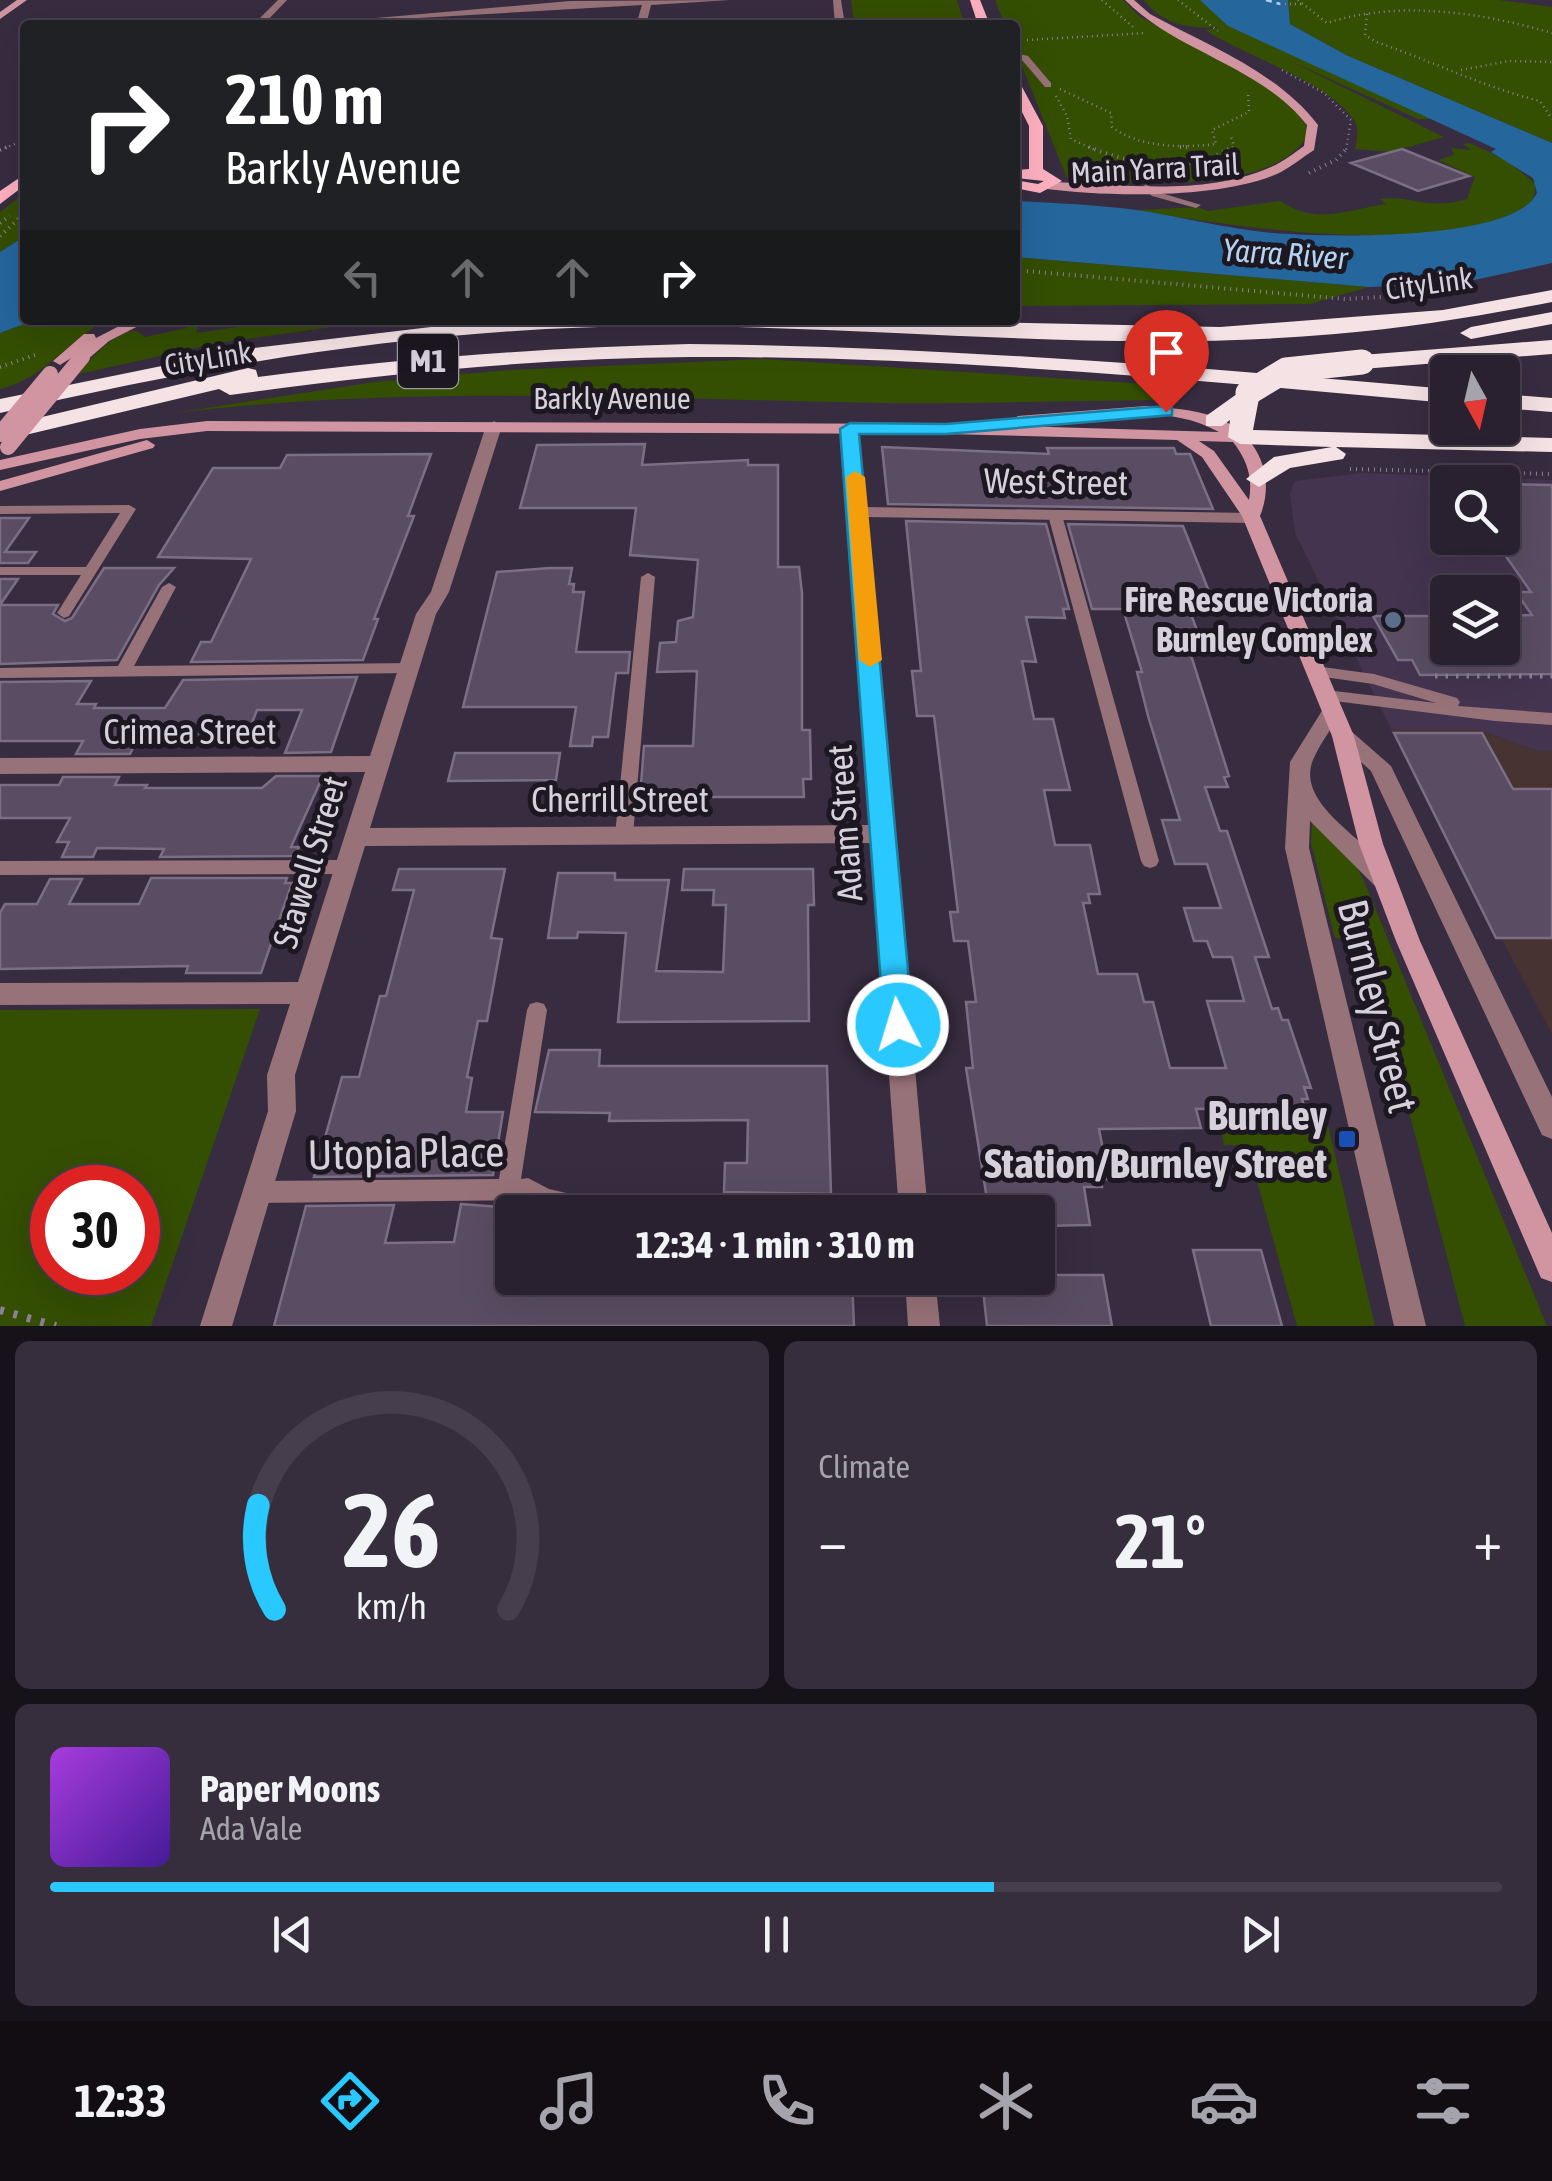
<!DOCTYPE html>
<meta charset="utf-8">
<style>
:root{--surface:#2a2130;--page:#362e3c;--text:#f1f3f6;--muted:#a5a3ab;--line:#463e4c;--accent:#29c8ff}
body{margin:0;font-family:"Asap Condensed",sans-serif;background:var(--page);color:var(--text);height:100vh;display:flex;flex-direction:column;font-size:38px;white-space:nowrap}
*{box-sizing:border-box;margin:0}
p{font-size:32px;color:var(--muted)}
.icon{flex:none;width:55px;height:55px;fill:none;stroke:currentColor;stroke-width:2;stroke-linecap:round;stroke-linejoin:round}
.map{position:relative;height:1326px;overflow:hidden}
.details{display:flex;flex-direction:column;gap:15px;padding:15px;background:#17121a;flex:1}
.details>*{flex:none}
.guide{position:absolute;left:20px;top:20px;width:1000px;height:305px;border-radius:10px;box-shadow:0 10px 40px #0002,0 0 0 2px var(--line);background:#202124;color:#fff;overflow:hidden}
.needle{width:65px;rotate:172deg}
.controls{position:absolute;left:1430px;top:355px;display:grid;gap:20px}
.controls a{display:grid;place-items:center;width:90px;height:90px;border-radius:10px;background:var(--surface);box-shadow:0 10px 40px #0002,0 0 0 2px var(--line);font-size:50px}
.speed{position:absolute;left:30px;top:1165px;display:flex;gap:20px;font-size:50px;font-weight:700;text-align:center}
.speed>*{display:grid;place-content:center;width:130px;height:130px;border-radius:50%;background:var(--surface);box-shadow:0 10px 40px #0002,0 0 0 2px var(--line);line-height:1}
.speed .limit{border:15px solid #d22;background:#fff;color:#111}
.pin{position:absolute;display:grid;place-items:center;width:85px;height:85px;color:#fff;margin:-102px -42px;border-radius:50% 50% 50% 0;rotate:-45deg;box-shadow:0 0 10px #0007}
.pin .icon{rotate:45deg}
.me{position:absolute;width:110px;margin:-55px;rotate:355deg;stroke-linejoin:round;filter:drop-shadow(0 0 8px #0008)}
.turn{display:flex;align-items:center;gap:35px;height:210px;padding:0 40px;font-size:45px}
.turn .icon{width:130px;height:130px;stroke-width:2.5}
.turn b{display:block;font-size:70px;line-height:85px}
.lanes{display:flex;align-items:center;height:95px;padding:0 40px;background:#0003;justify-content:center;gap:50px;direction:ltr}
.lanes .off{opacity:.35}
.big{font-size:75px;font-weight:700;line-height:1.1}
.details .widget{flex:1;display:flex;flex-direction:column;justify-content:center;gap:15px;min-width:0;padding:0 35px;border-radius:15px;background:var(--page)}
.details .dial{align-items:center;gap:0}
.dial svg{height:260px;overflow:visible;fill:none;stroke:var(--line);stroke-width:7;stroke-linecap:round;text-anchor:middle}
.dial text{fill:var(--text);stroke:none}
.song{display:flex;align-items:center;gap:30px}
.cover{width:120px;height:120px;border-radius:15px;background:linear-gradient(135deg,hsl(280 70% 55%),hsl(260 70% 35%))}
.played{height:10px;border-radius:5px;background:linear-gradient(90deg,var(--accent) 65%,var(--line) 65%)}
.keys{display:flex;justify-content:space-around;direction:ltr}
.heat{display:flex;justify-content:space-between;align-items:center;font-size:55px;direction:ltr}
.details .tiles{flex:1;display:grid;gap:15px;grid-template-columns:1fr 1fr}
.widget:last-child{grid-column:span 2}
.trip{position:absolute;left:495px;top:1195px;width:560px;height:100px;border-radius:10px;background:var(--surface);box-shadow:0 10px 40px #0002,0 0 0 2px var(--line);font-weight:700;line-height:100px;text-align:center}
.tabs{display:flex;height:160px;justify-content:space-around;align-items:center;background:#110d13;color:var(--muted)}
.tabs .icon{width:70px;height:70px}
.tabs .current{color:var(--accent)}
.tabs b{font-size:45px;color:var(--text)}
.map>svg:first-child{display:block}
</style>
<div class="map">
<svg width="1552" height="1326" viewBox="0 0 1552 1326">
<rect width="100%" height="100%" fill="#382c40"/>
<path fill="#44344f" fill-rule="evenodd" d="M1361,473L1552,480V751H1538L1476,729H1391L1295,533L1290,494L1295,481ZM1448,482H1502V538H1448ZM1448,592H1502V648H1448Z"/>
<path fill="#483333" d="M1391,729H1476L1538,751H1552V1034Z"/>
<path fill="#344e02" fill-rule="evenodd" d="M851,0H957L965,25H854Z
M995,0H1123L1139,16L1273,89L1306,120V138C1266,197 1130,182 1067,178L1015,49V25H1005Z
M1144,0H1200L1431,119H1418L1288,60L1444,137L1391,152L1355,149C1357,139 1360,127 1353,119C1326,80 1246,57 1205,30L1221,27C1191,29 1164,26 1144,0Z
M1288,0H1499L1552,7V143L1346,55L1290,24Z
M1469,143L1505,159L1536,184L1533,201C1461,263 1227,226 1136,210L1198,207L1207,211L1280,201C1318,226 1350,209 1386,204L1380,199C1412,195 1427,211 1467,199L1475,177L1438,160L1454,155L1451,148L1471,150L1463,144Z
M25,193V236L0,252V212Z
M1015,257L1369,287L1310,304L1015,306Z
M35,320H106C68,341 42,380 0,389V333Z
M161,320H200L196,333L286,320H381L218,343L79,374C93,355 112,334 136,330L145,337L187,328L183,321L163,326L156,322Z
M763,359L1178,386L1156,400C1064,401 973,404 881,403C643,399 404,384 167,414L375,382L510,370Z
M1312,821L1356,866L1364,881L1547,1326H1465L1364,940L1335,938L1311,843Z
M260,1009L151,1326H0V1010ZM52,1188H138V1272H52Z
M1216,1107L1324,1108L1375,1326H1297L1247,1145H1224Z"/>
<path fill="#25669d" d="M1200,0H1288L1290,24L1346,55L1552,143V263L1456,284L1369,287L1015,257V201C1056,203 1097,205 1137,210C1183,217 1227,229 1273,233C1324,237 1514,242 1537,193L1533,178L1491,152L1496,149L1228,26Z
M25,236V320H35L0,333V252Z"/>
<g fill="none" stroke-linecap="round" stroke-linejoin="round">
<path stroke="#b3d3f3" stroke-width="2.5" stroke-dasharray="6 5" stroke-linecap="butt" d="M1266,0L1280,4"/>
</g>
<path fill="#5a4d63" stroke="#7b6e85" stroke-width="2.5" d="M1402,149L1469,176L1418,191L1351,163Z
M645,444L642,465L748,460V465H778V567H799L802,593V730H810L811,779H803L804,797H640L644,746H693L697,671L657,672L660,643L676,642L678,621L693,617L698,560L630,555L636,508H520L537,445Z
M882,447L1049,454L1047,448H1174L1176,454H1190L1213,509L888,504Z
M431,454L408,516H414L374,619H378L363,660L191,662L201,642H211L251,559L158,557L213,468H280L287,455Z
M1502,484L1552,485V674L1420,675L1412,660H1398L1373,616H1448V648H1502V616L1532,615L1516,592H1531L1493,538H1502Z
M0,518H29L5,552H36L28,563H0Z
M906,521L1046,524L1069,609H1063L1065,618L1026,617L1036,662L1022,661L1034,719H1053L1070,790H1044L1055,845H1090L1100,894H1088L1090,903H1083L1098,974H1137L1144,1002H1153L1170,1068H1226L1207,1001H1244L1232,957H1213L1207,941H1194L1184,908H1221L1207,864H1175L1162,820H1180L1148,716L1137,672H1142L1123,609H1092L1068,524L1183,526L1216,609H1189L1198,633H1191L1196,649H1189L1229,776L1224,777L1228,787H1205L1220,831H1227L1269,957H1255L1272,1009L1278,1008L1282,1020H1288L1311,1088L1304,1087L1308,1099H1302L1305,1109H1295L1296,1114H1272L1270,1108L1196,1109L1201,1128L1099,1129L1109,1179L1100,1180L1102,1187H1084L1090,1225L1038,1226V1212H989L966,1068H973L966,1002H976L968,941H954L950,912H958L934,716H917L912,671H921Z
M104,568H174L159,585L117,660L0,664V579H18L0,605H58L53,614L65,621L72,618Z
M550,568H572L569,584H574L573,592H584L576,652H630L628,673H616L608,737H593L592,746H570L576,707H463L497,572Z
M357,677L331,752L285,753L302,710H257L244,743L136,742L130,754H76L83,741H0V682L91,681L77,704H96L94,708H165L183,680Z
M1394,733H1482L1513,789H1552V938H1496Z
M455,753H560L556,780L448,781Z
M276,776H323L291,847H299L295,856L160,857L164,849L97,848L93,857H62L69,842H57L70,818H0V785H59L63,777H119L115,785H147L145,788H262Z
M399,869H505L491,938L502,939L487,1021H478L467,1077L472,1078L466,1112H503L493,1175L314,1177L342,1077H359L380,996H386L414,890H393Z
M684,869H813L814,905H808V919L809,1021L618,1022L626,933L578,932L577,938H548L558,873H615V880H669L656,971L723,972L726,905H713L714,890H682Z
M151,878H287L285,883H292L261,973H186L188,966L0,969V913L5,904H37L50,879H82L69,904H139Z
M549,1050H600L599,1066H827L831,1194L724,1192L725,1163H747L748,1120L609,1121L610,1113L535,1112Z
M461,1204L512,1208V1278H852L854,1326H274L306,1206L394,1205L385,1243L454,1242Z
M1193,1250H1261L1282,1326H1211Z
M1048,1275H1103L1112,1326H987L982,1280H1049Z"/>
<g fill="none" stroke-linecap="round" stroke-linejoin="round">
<path stroke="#8b8192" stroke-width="2.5" stroke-dasharray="1 4" stroke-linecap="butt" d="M1102,0L1133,27
M1178,0L1218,31
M1298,0L1327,23C1398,0 1480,12 1552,33
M1280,4H1301
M1367,14L1365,35L1376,42C1432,61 1483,87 1540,101L1552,119
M1027,40L1146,33
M1282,70L1324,93L1351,120L1346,150
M1461,70L1509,61L1552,62
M1060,89L1111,113L1112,127C1139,148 1184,148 1216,144L1212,130L1249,112L1248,92
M1056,96L1067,116L1071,139L1095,150
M0,150L25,140
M1228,150L1234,146L1231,137"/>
<path stroke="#8b8192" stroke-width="4" stroke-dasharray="1 5" stroke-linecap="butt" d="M1089,147C1137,166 1186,176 1232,147
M1180,147H1189
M0,150L7,147
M1309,173L1336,160L1348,147
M0,223L10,216
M0,236L25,213
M1015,270L1345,299L1450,293
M0,367L38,354
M1350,469L1552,474"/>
<path stroke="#8b8192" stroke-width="5" stroke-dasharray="2.5 8" stroke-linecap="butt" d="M1435,676H1552"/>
<path stroke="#8b8192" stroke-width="8" stroke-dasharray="4 10" stroke-linecap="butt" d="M0,1310L56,1326"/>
<path fill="#987279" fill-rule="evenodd" d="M1015,53L1028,56L1051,83V87H1045L1022,60L1015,57Z
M1146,184L1158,192L1201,205L1196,208L1152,196L1142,187Z
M129,505L136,509L69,616L64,618L57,613L81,575H0V567H86L120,513L0,514V506Z
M1055,511L1062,515L1159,861L1156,866L1150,868L1144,866L1141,861L1048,515Z
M648,573L655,577L633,835L630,840L624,842L618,840L615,835L641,577Z
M169,583L176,587L134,666L411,663L419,668L411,673L0,678V668L118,666L162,587Z
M1315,666L1374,674L1457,698L1460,702L1458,706L1552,713V725L1495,721L1326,700L1318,695L1326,690L1436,703L1373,684L1310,675L1307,671L1310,667Z
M346,860L352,862L355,867L352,872L346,874L0,875V861Z
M537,1002L544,1004L547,1010L521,1179L528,1178L549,1189L575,1195L914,1198L922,1201L925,1209L924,1212H557L537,1207L526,1200L256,1203L248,1199L245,1192L248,1185L256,1181L499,1179L527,1010L530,1004Z"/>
<path fill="#987279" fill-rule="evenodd" d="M278,0H287L263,25H253Z
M730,0L651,5L646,25H636L642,5L296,25L570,1Z
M833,0H841L845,25H835Z
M494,421L502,426L449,592L436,614L370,828L871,825L841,429L843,426H855L857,429L864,507L1252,513L1261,518L1252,523L865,517L928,1212H899L872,843L365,846L295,1075L296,1111L232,1326H200L268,1111L267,1075L290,1004L0,1005V983L298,982L365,772L0,774V758L370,756L416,614L431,592L486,426Z
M1332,704L1342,711C1333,727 1320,743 1313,760C1294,807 1375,843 1395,879L1391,886L1383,888L1375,886L1310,821L1309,848L1426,1326H1394L1285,848L1290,762L1325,706Z
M1343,728L1351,731L1391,766L1552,1097V1139L1542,1135L1371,771L1332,736L1335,731Z
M905,1278H935L940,1326H908Z"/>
<path fill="#d195a1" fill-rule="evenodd" d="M17,0H27L0,19V12Z
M1125,0H1134L1150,14C1208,46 1277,71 1318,125L1314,150C1303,157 1292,166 1281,172C1225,199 1108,197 1047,189L1045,186L1051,182C1122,184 1204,197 1271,167C1283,162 1294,153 1304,146L1307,125C1259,65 1178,53 1125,0Z
M131,320H150L109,341L87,360H77L76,355L60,365L53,361L84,334H94L96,338Z
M1146,406C1169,408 1193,409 1215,417C1256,432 1277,474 1260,516L1354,736L1383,844L1420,941L1552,1233V1282L1541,1278L1396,941L1359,844L1332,736L1242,516L1202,457L1177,440L946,434L207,431L140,439L0,470V460L140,429L207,421L946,424L1219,432C1162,399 1080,420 1018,426L1010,421L1018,416ZM1199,441L1233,442C1247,460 1253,477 1249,500L1214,451Z
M147,440L155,445L153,448L0,491V481Z"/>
<path fill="#feb0c0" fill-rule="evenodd" d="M970,0H980L990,25H978Z
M1015,81L1021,85L1043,126V169L1062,181L1040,193L1015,188V180L1038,184L1044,181L1015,178V170L1029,169V126L1015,98Z
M25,174V185L0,204V191Z"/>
<path fill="#f5e2e5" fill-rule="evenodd" d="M1552,290V302C1480,316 1408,328 1335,334C1110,354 885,326 660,326C437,326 217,363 0,413V399L245,349L490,320H891L1220,327L1443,310Z
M1552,312V324L1471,339L1460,333L1471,327Z
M1552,340V354L1362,369L1351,362L1362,355Z
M689,344C943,347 1195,367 1448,389V403C1196,380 944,356 691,357C536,358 383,374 230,395L219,389L0,441V427L248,368L256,370L258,377C401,358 544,348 689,344Z
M1248,386L1260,393L1253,430L1552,438V452L1336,447L1346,454L1343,459L1290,468L1259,487L1246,479L1274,457L1332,447L1240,444L1228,437L1230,420L1222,426H1206V416Z
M1502,394L1552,398V412L1502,408Z"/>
<path stroke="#d195a1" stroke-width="16" d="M0,434L50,374
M8,447L82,357"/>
<path stroke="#f5e2e5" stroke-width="25" d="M1248,393L1286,370L1362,362"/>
</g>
<path fill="#29c8ff" stroke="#1b82a6" stroke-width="2.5" d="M1166,406L1172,408V415L946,434H859L913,1025L909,1034L898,1038L888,1034L884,1025L840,429L850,423L946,424Z"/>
<path fill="#f59e0b" d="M855,471L865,477L882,660L870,667L859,660L846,477Z"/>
<circle fill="#5c6f8a" stroke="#1c1720" stroke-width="4" cx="1393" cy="620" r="10"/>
<rect fill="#1a4fb4" stroke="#1c1720" stroke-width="4" x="1337" y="1129" width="20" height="20" rx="5"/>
<g text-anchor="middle" stroke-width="10" stroke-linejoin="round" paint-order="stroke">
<g font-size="30" fill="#d6cfdc" stroke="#1c1720">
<text transform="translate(1155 169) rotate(-3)" y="10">Main Yarra Trail</text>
<text transform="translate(1429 284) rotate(-8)" y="10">CityLink</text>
<text transform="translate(208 359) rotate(-9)" y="10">CityLink</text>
<text x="612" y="409">Barkly Avenue</text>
</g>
<g font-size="32" font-style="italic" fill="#b3d3f3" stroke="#1c1720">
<text transform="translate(1285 254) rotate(4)" y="11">Yarra River</text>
</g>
<rect fill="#1c1720" stroke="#9e98a4" stroke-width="2.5" x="398" y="334" width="60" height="54" rx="8"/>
<g font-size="32" font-weight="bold" fill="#d6cfdc">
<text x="428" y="372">M1</text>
</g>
<g font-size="35" fill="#d6cfdc" stroke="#1c1720">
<text transform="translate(1056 482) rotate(1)" y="12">West Street</text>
<text x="190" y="744">Crimea Street</text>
<text x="620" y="812">Cherrill Street</text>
<text transform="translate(845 823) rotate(-94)" y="12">Adam Street</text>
<text transform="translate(310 862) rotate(-73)" y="12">Stawell Street</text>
</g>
<g font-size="35" font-weight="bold" fill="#d6cfdc" stroke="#1c1720" text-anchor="end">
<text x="1373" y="612">Fire Rescue Victoria<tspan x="1373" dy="40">Burnley Complex</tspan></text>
</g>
<g font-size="42" fill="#d6cfdc" stroke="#1c1720">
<text transform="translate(1378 1006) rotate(76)" y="15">Burnley Street</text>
<text transform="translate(406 1153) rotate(-1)" y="15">Utopia Place</text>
</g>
<g font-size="42" font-weight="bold" fill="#d6cfdc" stroke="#1c1720" text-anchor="end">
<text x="1327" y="1130">Burnley<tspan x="1327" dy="48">Station/Burnley Street</tspan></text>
</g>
</g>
</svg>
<div class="controls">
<a><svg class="needle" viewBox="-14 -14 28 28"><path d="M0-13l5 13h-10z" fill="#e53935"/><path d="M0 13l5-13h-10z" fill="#a5a3ab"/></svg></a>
<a><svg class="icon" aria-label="search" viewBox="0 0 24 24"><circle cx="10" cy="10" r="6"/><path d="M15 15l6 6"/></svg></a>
<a><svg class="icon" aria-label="layers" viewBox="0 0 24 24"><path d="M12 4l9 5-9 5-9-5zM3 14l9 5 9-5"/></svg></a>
</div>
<div class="speed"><div class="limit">30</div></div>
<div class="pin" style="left:1166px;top:412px;background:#d93025"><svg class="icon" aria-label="arrive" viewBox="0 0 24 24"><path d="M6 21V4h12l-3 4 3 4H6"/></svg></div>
<svg class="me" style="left:898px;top:1025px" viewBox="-20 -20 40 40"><circle r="17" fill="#29c8ff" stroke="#fff" stroke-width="3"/><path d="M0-11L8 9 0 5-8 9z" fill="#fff"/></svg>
<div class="trip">12:34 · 1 min · 310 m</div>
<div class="guide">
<div class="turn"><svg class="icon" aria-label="right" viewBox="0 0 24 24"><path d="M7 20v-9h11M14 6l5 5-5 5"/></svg><div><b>210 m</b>Barkly Avenue</div></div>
<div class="lanes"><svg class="icon off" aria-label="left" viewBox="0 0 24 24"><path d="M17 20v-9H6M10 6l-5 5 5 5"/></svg><svg class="icon off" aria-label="ahead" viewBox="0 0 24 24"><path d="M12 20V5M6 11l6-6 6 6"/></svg><svg class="icon off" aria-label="ahead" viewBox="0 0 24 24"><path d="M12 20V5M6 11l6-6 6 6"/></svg><svg class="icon" aria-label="right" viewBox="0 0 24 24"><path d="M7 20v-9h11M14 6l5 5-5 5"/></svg></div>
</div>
</div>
<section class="details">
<div class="tiles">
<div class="widget dial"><svg viewBox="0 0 100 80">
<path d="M14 69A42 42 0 1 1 86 69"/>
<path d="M14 69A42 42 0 0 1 9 37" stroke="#29c8ff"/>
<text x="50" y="56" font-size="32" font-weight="700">26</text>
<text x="50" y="72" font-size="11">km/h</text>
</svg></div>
<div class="widget"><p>Climate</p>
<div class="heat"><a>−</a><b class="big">21°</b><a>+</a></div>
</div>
<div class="widget">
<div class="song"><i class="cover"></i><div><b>Paper Moons</b><p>Ada Vale</p></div></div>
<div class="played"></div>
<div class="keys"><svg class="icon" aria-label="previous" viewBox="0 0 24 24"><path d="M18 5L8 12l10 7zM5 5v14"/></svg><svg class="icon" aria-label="pause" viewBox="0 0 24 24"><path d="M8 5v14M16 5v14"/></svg><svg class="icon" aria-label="next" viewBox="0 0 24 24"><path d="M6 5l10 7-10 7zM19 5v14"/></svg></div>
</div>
</div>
</section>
<nav class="tabs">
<b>12:33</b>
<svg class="icon current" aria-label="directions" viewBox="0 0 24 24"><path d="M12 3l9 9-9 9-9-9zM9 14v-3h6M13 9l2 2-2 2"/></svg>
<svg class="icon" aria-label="music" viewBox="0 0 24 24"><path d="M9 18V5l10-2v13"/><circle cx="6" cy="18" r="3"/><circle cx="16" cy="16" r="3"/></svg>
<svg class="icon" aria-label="phone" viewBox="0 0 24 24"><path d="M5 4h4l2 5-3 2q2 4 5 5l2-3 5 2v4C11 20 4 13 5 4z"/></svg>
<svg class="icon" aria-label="climate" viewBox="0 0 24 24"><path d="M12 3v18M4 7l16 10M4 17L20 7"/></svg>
<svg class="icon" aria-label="car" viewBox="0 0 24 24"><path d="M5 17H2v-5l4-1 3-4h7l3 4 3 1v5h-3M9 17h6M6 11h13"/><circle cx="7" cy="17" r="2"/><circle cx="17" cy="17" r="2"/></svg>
<svg class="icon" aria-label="filters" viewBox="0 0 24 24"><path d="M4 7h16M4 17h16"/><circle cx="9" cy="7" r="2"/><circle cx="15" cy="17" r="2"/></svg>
</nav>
